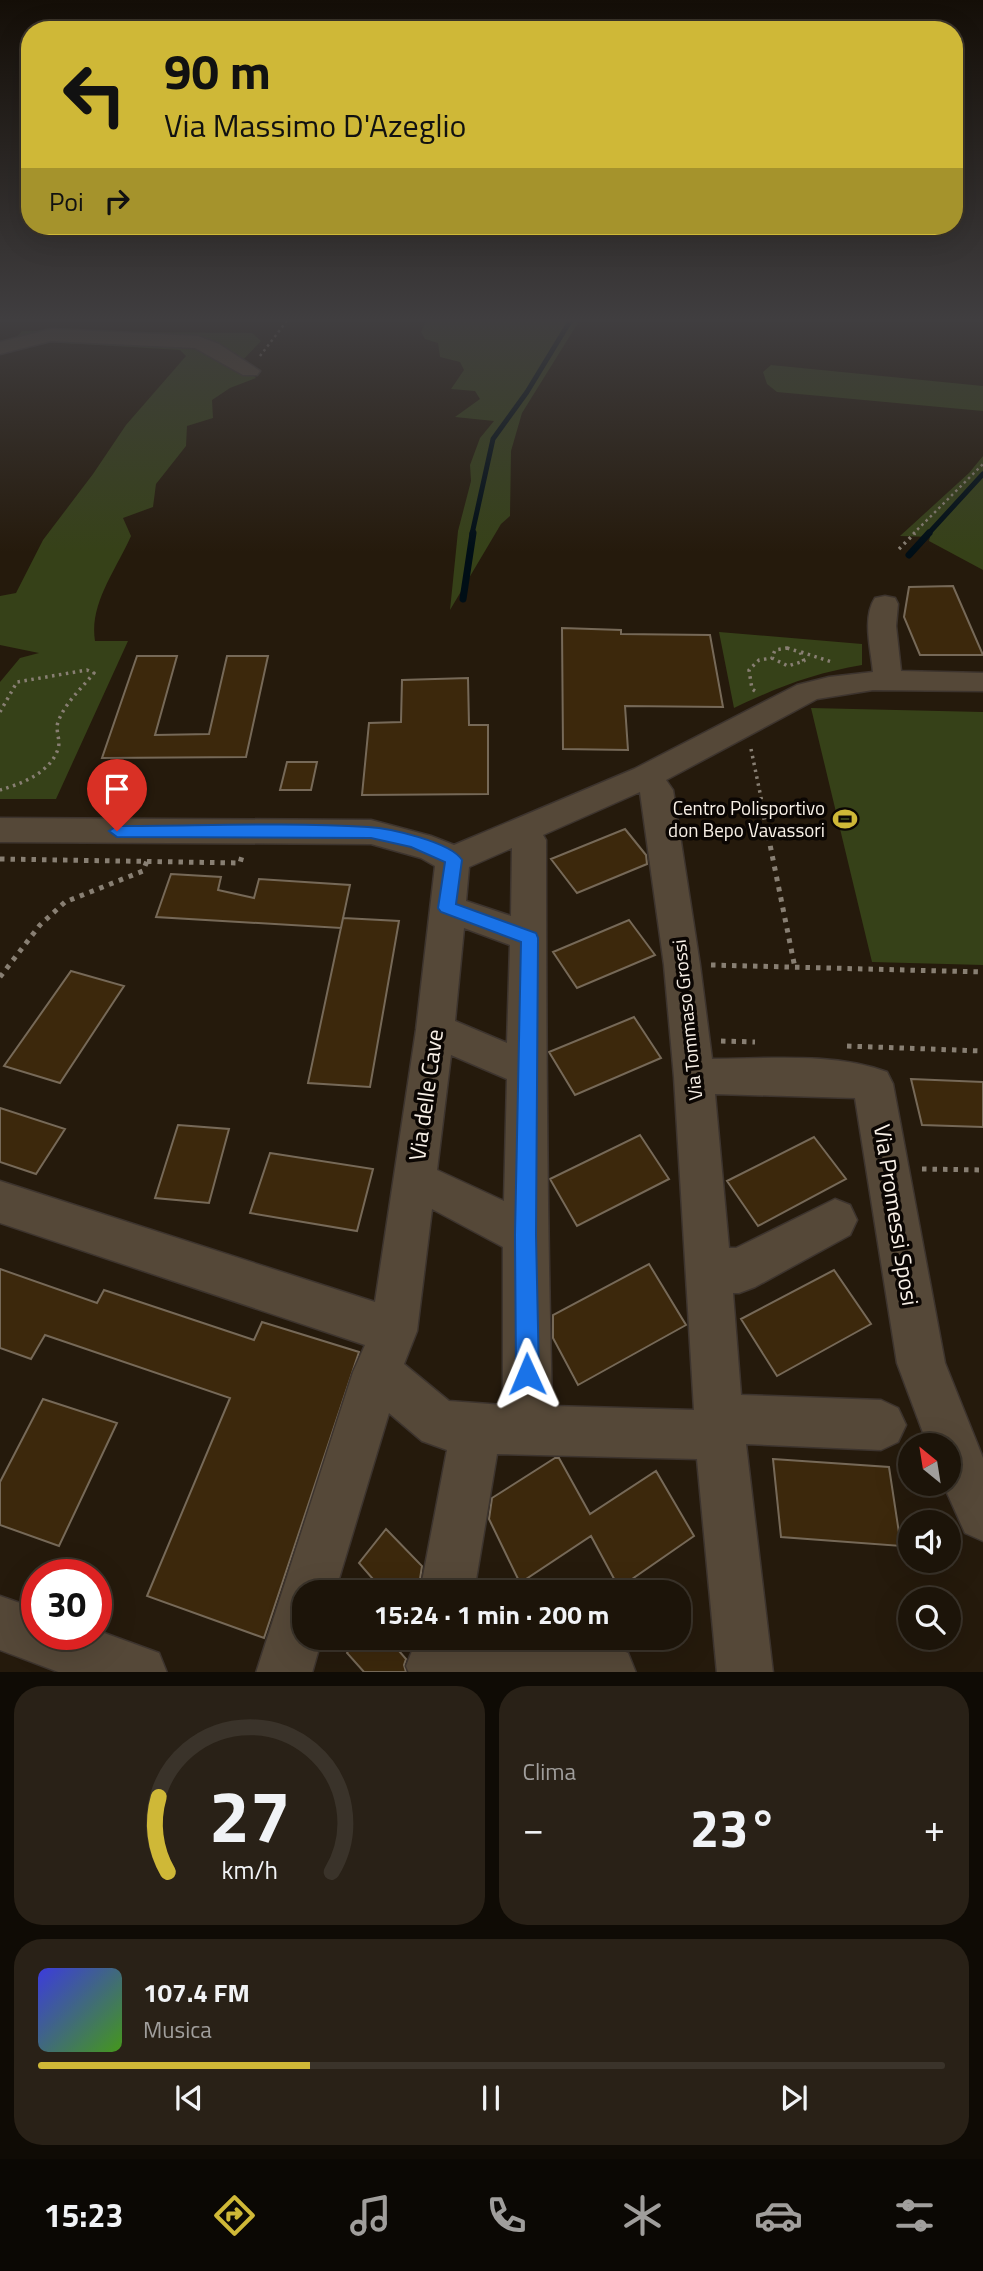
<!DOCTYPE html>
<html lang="it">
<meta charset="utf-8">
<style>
:root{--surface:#1c1409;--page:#292117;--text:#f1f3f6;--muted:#a09e9c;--line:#3a332a;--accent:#cfb837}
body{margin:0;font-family:"Titillium Web",sans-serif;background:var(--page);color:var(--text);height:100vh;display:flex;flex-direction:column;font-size:26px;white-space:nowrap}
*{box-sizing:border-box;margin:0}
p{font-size:23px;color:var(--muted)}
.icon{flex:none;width:38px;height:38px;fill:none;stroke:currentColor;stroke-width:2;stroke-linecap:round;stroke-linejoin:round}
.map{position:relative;height:1672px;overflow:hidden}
.panel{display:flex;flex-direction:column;gap:14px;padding:14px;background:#0f0b05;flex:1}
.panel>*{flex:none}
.guide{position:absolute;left:21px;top:21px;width:942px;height:214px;border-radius:28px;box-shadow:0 7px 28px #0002,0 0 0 2px var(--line);background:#cfb837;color:#111;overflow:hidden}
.needle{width:46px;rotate:330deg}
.tools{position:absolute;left:898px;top:1433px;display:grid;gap:14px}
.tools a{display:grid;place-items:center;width:63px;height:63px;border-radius:50%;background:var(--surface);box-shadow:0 7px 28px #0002,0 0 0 2px var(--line);font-size:35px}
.speed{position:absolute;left:21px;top:1559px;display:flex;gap:14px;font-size:35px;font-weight:700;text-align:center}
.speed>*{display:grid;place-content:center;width:91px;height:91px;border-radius:50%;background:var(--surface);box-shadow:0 7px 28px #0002,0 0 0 2px var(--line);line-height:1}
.speed .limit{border:10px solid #d22;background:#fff;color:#111}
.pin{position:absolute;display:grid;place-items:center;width:60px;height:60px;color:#fff;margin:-72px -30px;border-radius:50% 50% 50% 0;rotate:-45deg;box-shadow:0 0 7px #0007}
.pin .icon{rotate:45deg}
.me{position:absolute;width:77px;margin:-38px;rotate:359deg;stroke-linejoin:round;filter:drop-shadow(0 0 5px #0008)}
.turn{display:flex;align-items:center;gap:24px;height:147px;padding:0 28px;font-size:32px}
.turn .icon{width:91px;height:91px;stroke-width:2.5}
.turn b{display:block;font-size:49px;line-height:60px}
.then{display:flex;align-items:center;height:66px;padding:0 28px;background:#0003;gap:14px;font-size:26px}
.big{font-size:52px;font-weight:700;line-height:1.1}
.panel .card{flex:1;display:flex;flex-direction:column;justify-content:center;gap:10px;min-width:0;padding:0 24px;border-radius:28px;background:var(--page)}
.panel .dial{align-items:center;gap:0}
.dial svg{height:182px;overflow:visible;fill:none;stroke:var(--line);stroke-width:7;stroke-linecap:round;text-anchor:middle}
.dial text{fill:var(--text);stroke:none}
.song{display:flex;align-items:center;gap:21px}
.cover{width:84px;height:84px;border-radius:10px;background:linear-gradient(135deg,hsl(240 70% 55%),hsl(100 70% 35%))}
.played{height:7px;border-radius:4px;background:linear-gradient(90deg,var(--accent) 30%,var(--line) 30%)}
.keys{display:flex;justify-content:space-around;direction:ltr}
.heat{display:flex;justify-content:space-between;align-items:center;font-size:38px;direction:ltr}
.panel .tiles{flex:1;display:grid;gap:14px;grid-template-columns:1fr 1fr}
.card:last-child{grid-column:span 2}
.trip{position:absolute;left:292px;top:1580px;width:399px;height:70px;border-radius:28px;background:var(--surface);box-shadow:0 7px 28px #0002,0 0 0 2px var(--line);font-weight:700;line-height:70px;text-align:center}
.tab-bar{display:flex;height:112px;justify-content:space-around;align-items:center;background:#0b0804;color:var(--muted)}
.tab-bar .icon{width:49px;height:49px}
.tab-bar .current{color:var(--accent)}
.tab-bar b{font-size:32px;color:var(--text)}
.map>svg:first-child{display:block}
</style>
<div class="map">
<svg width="983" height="1673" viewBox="0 0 983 1673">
<rect width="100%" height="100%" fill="#251a0c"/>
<path fill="#364118" d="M431,318L527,322L581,318L522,413L511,451L510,516L501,524L450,610L458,531L471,481L470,465L480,438L494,421L455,417L480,399L475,391L451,389L464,370L460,362L440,357L438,343L425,339L421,332L425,323Z
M22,331L252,333L261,341L241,362L256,378L230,388L212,400L213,418L187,426L186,446L156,484L153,507L123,518L131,536C116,570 89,604 95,641H128L56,799H0V682L20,658L39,653L0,645V596L16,593L43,540L93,474L126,425L186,356L180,350L14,340Z
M771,365L983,386V411L777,392L767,384L763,372Z
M983,456V570L929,541L930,537L900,536L969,473Z
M719,632L862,644V665C814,673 778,687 734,708Z
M811,708L983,712V965L872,962Z"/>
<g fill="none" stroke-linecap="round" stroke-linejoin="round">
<path stroke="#000e16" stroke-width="5" d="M472,534L493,439L527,392L572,318
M928,534L983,474"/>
<path stroke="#000e16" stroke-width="7" d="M909,555L929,533
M463,599L473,533"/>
</g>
<path fill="#3c280c" stroke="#766958" stroke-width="2" d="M953,586L983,655H920L904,617L909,587Z
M562,628L621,630V634L710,635L723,707L625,706L628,750L563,749Z
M137,656H177L155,735L209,734L227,656H268L246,757L102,758Z
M468,678L469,725H488V794L362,795L369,723L401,722L402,680Z
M287,762H317L311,790H280Z
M625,829L646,855L647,864L577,893L551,859Z
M171,874L221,877L218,890L254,898L259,879L350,885L341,928L156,917Z
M343,918L399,921L370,1087L308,1083Z
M629,920L655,955L577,988L553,952Z
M71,971L124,986L60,1083L4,1066Z
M634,1017L661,1058L575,1095L549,1052Z
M911,1079L983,1082V1127L922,1125Z
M0,1108L65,1129L36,1174L0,1162Z
M178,1125L229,1129L209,1203L155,1198Z
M640,1135L669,1179L577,1226L550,1179Z
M814,1137L846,1179L758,1226L727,1181Z
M270,1153L373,1169L357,1231L250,1213Z
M649,1264L686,1325L578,1385L553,1338V1315Z
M0,1269L97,1303L104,1290L254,1340L262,1322L359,1352L264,1638L147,1596L230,1398L45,1335L31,1359L0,1348Z
M834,1270L871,1324L777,1376L741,1319Z
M43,1399L117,1423L59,1546L0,1525V1482Z
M555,1458H559L590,1514L656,1471L694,1536L619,1588L591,1536L520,1583L489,1519L492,1498Z
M773,1459L889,1467L901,1546L781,1537Z
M386,1529L422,1566L418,1592H363L373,1579L359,1563Z
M357,1638H409L399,1651L406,1659L404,1665L406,1672H364L347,1653Z"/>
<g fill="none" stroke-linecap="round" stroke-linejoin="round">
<g stroke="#3d342e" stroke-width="3">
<path id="street" d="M51,329L198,336L219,344L260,371L257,375H243L195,348L51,341L0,354V342Z
M885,596L895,598L898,604L896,626L901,671L983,673V691L873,690L817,699L666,780L673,790L700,965L712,1059C769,1059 833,1052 887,1072L893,1084L945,1363L983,1458V1541L965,1533L943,1484H948V1446H928L897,1363L855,1098L715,1094L729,1248H736L835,1199L850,1205L857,1220L850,1235L755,1287L739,1293H733L741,1395L881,1400L898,1408L906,1425L898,1442L881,1450L746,1444L773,1673H717L697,1459L497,1454L474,1592H420L447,1450L422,1441L389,1413L335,1592H304V1638H322L312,1673H256L353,1372L365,1345L0,1223V1181L375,1302L416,1030L435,866L421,858L371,844L0,842V818L371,820L431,836L454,845L634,769L797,685L829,677L873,672C871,649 862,618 875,598ZM640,792L664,965L674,1077L694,1410L552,1406C547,1217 546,1028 546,840L543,835ZM512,848L511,916L466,901L469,867ZM464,928L510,945L507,1043L455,1021ZM451,1055L507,1079L504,1201L437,1170ZM432,1209L503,1247V1405L449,1401L404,1364L417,1331Z
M0,1596L37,1609V1634H96V1630L159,1653L167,1673H61L0,1650Z
M434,1638L608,1645L628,1653L636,1673H409L406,1666L414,1646Z"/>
</g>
<path stroke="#887f73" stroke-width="2.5" stroke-dasharray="2.5 3.5" stroke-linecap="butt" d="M260,356L289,318
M913,534L983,464"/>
<path stroke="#887f73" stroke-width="3.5" stroke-dasharray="2.5 4.5" stroke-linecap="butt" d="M899,549L915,533
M787,648L800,652L804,661L788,666L772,658L775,650Z
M801,652L832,662
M755,691L752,689L749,670L759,660L772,658
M0,712L17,682L87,670L94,673C81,689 65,703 58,722C55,731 61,740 58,749C50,773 21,784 0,790
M751,749L765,817"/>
<path stroke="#887f73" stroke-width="5" stroke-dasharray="4.5 6" stroke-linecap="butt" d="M764,815L795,968
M0,859L240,863L242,856
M711,965L983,972
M0,977L40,925L65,902L143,871L147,861
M721,1041L755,1042
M847,1046L983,1051
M922,1169L983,1170"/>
<use href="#street" fill="#554838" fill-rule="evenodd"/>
</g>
<linearGradient id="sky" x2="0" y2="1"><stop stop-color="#140e07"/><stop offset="0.58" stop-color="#403e40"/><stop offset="1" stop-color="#403e40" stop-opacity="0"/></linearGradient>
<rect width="983" height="552" fill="url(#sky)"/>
<path fill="#1a73e8" stroke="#114b97" stroke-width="2" d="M117,826C201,826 285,822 368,827C389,828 451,842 462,860L456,904L536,933L538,938L536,1235L539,1374L535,1382L527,1385L519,1382L516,1374L515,1235L521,942L441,912L438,908L445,862L411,847L371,838L117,837L109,831Z"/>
<defs>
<g id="stadium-bare" transform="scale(1.89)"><path d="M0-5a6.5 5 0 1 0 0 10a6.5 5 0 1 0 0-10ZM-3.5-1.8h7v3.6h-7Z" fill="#cfb837" stroke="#0b0603" stroke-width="2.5" paint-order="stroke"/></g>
</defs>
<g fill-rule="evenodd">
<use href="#stadium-bare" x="845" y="819"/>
</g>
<g text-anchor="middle" stroke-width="7" stroke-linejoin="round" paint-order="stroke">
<g font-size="19" fill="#f8f0e7" stroke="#0b0603" text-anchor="end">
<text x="825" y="815">Centro Polisportivo<tspan x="825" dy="22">don Bepo Vavassori</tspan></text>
</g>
<g font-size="19" fill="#f8f0e7" stroke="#0b0603">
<text transform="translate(687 1020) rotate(-96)" y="7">Via Tommaso Grossi</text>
</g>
<g font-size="23" fill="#f8f0e7" stroke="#0b0603">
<text transform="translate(426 1095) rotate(-82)" y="8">Via delle Cave</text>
<text transform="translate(896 1215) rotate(81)" y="8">Via Promessi Sposi</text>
</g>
</g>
</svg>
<div class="tools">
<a><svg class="needle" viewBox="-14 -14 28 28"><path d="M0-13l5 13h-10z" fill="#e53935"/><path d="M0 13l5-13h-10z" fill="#a09e9c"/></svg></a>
<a><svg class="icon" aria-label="sound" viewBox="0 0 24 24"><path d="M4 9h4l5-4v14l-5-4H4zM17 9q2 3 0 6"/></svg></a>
<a><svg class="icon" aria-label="search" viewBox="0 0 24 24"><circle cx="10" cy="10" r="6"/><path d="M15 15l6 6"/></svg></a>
</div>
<div class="speed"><div class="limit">30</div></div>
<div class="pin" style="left:117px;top:831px;background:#d93025"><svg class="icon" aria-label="arrive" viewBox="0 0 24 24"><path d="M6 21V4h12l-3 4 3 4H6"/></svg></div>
<svg class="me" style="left:527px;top:1374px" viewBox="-20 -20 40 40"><path d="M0-17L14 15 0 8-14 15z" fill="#1a73e8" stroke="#fff" stroke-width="4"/></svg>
<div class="trip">15:24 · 1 min · 200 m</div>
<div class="guide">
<div class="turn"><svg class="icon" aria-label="left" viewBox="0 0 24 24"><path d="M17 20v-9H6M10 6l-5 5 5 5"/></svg><div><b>90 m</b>Via Massimo D'Azeglio</div></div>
<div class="then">Poi<svg class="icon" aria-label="right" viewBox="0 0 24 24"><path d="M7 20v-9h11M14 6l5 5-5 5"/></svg></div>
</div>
</div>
<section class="panel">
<div class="tiles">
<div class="card dial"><svg viewBox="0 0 100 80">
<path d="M14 69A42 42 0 1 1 86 69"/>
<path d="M14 69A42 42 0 0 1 10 36" stroke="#cfb837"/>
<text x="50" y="56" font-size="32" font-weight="700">27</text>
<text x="50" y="72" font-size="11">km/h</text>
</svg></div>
<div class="card"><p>Clima</p>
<div class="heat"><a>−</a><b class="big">23°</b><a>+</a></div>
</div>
<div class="card">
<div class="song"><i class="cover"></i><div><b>107.4 FM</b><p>Musica</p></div></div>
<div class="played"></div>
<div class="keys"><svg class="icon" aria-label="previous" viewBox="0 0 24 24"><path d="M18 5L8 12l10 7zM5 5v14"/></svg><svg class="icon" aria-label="pause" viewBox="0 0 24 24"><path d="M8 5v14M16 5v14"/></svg><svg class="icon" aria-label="next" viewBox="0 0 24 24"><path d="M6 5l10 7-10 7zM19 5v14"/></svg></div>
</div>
</div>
</section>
<nav class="tab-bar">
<b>15:23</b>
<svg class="icon current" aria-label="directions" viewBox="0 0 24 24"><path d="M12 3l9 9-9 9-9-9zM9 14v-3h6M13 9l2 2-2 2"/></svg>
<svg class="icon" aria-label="music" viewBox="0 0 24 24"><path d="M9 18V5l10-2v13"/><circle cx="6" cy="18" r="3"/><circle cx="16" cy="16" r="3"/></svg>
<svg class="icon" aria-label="phone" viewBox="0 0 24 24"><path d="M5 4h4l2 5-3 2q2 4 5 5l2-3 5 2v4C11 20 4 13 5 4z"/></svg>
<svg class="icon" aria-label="climate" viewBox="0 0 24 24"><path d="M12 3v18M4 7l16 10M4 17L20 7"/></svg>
<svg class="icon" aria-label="car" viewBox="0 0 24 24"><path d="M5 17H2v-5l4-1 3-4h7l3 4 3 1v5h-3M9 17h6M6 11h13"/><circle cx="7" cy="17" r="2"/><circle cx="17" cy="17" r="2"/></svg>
<svg class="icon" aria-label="filters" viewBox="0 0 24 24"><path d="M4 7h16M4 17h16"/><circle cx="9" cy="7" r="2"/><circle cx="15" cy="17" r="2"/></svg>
</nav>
